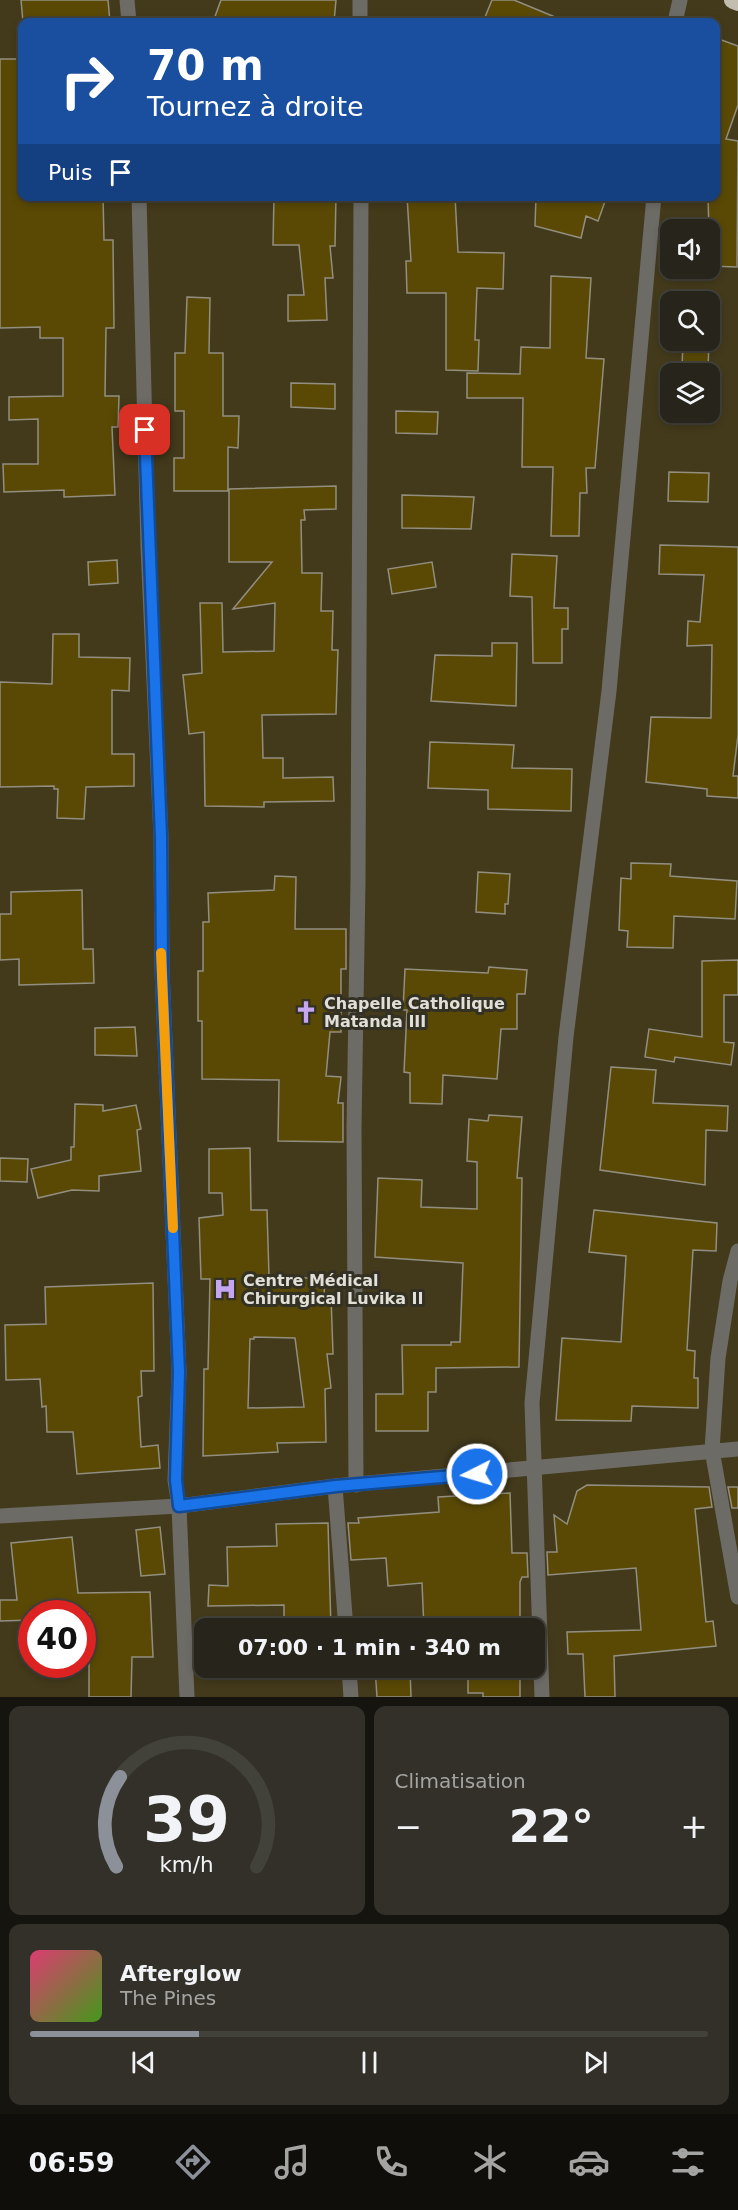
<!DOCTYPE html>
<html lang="fr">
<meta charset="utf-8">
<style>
:root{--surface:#26241b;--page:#323028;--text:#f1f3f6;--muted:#a4a4a3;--line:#42413a;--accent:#8c9099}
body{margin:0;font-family:"DejaVu Sans",sans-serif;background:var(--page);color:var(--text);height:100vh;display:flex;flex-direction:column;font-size:22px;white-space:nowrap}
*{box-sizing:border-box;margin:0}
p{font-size:20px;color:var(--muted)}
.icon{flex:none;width:33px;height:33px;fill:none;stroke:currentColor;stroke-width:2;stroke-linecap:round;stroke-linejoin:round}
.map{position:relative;height:1697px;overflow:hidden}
.drawer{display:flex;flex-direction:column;gap:9px;padding:9px;background:#15140f;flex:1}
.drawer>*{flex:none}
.top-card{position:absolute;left:18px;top:18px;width:702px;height:183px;border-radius:12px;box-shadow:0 3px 9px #0003,0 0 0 2px var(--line);background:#1a4fa0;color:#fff;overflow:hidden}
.fabs{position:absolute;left:660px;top:219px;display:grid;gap:12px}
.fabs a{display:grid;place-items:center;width:60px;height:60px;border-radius:12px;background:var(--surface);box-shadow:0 3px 9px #0003,0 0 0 2px var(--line);font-size:30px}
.speed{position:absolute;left:18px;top:1600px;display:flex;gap:12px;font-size:30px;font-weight:700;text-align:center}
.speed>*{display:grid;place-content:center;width:78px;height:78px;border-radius:50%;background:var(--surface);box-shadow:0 3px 9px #0003,0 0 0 2px var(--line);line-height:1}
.speed .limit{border:9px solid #d22;background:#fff;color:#111}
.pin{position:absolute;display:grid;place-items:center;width:51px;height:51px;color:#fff;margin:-26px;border-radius:12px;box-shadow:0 3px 9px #0006}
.me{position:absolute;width:66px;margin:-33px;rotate:265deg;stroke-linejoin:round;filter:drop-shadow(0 0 4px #0008)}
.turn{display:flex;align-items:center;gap:21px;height:126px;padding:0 30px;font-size:27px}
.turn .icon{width:78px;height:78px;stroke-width:2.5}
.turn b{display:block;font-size:42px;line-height:51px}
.then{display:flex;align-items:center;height:57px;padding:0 30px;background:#0003;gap:12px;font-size:22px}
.big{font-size:45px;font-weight:800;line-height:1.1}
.drawer .tile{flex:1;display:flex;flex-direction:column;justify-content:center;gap:9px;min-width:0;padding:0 21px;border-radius:12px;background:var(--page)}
.drawer .dial{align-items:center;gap:0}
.dial svg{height:156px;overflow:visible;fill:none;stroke:var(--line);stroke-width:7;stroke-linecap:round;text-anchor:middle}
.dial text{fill:var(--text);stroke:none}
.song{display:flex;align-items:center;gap:18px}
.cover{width:72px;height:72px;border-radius:9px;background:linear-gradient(135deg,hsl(340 70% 55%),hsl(100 70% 35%))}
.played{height:6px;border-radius:3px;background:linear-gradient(90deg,var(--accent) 25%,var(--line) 25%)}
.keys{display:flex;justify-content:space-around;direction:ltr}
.heat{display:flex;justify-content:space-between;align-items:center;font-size:33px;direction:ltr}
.drawer .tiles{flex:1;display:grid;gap:9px;grid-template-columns:1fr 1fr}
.tile:last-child{grid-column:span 2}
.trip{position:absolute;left:194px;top:1618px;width:351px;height:60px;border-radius:12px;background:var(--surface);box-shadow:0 3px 9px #0003,0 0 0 2px var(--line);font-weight:800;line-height:60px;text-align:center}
.tab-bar{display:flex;height:96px;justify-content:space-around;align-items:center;background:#0f0e0b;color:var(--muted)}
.tab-bar .icon{width:42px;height:42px}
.tab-bar .selected{color:var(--accent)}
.tab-bar b{font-size:27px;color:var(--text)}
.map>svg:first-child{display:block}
</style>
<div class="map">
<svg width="738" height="1697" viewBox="0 0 738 1697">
<rect width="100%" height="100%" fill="#333024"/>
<path fill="#433a1b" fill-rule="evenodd" d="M0,0H738V1697H0ZM22,22H716V196H22ZM670,230H710V268H670ZM670,302H710V340H670ZM670,374H710V412H670ZM32,1614H82V1665H32ZM204,1629H534V1668H204Z"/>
<path fill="#5a4905" stroke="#928e80" stroke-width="1.5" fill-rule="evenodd" d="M21,0H108L110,22H23Z
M221,0H336L334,22H213Z
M492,0H514L567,22H483Z
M716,38L738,46V105L726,139L738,141L737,267L710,266L708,197H716Z
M0,59H22V196H103L104,240H113L114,328H106L105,396H119L118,427H112L115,495L64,497V490L4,492L3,464H38V419L9,420V397L63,396V338H40V327L0,328Z
M274,196H336L335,246H330L333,278H325L327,320L288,321V295H304L299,245H273Z
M407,196H455L458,252L504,253L503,289L477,288L475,340H479L478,371L446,370V293H407L406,261H411Z
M536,196H607L598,221L586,216L581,238L535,226Z
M551,276L591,278L586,358L604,359L595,468H586L587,493H580L579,536H551L553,467H522L523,398H467V373L520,374L521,347L550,348Z
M187,297L210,298L209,353H223V416H239L238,448L228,447V491H174V458H184V411H175V353H185Z
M683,340H709L708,370L682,369Z
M291,383L335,384V409L291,407Z
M396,411L438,412L437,434L396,433Z
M669,472L709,473L708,502L668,501Z
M336,486V509L304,510L305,520H301L302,573H322L321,611H333L332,650H338L336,714L262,715L263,758H283V778L333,777L334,801L264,802V807L205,806L204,732L189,734L183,675L202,673L200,603H222L223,652L274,651L275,603L233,609L272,562H229V489Z
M402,495L474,497L471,529L402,528Z
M660,545L738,547V735L733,776H738V798L707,796V789L646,782L651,717L711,718L712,645L687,646L688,621L700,622L704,575L659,574Z
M512,554L557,556L554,608H568V629H562V663H533L532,597L510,596Z
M117,560L118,583L89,585L88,562Z
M432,562L436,587L392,594L388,569Z
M53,634H79V657L130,658L129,691L112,690V754H134V786L86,787L84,819L57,818L58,789H54V786L0,787V682L52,684Z
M492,643H517L516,706L431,701L435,655L492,656Z
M430,742L514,745L512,768L572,769L571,811L488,809V790L428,788Z
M631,863L671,864L670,876L737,881L735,919L674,916L673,948L627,947L628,931L619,930L621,878L631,879Z
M478,872L510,874L508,904H505V914L476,912Z
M275,876L296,877L295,929H346V969H341V1032H330L326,1076L341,1077L338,1103H343V1142L278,1141L279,1080L202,1079V1021H198V971H203V922H209L208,893L274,890Z
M82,890L83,949H93L94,983L19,985V959L0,960V914H11V892Z
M738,960V995H724V1042L734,1043L731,1065L675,1057L674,1062L645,1057L649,1029L702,1037V961Z
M489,967L527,970L525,994H517V1029H501L497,1079L443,1075L442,1104L410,1103V1073L404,1072L407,1010H403L405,969L488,973Z
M135,1027L137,1056L95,1055V1028Z
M611,1067L656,1070L653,1103L728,1106L727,1131L706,1130L705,1185L600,1170Z
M75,1104L103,1105V1111L136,1105L141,1129L137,1130L141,1171L99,1176V1191L72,1190L38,1198L31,1169L71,1160V1147H74Z
M489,1115L522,1117L517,1178H522L519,1367L436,1368V1392H428V1431H376V1394H403L402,1345H451V1342H460L463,1263L375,1257L378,1178L422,1180L421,1207L477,1209V1162L467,1161L469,1119L488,1121Z
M250,1148L251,1210H267L269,1276L325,1279L324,1296H331L333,1354H327L331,1388L325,1389L326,1442L277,1443L278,1452L203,1456L204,1369H208L210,1279H201L199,1218L223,1215L222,1193H209V1149ZM254,1337L295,1338L304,1407L248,1408L250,1339H254Z
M0,1158L28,1159L27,1182L0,1181Z
M594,1210L717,1223L716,1251L693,1250L687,1350L695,1351L694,1378H698V1408L632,1406L631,1421L556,1420L562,1338L621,1342L626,1256L589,1252Z
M153,1283L154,1371H141L142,1396L138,1397L141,1447L158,1445L160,1468L77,1474L73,1432H47L46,1406L42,1407L40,1379L6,1380L5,1325L46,1324L45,1287Z
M587,1485L709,1487L712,1507L695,1509L706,1622L713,1621L716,1646L614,1656L615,1697H585L583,1654H568L567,1632L641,1630L636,1568L548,1575L547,1552H557L554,1515L567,1524L577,1491Z
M728,1487H738V1508H732Z
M510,1493L512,1553H527L528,1577H522L520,1582V1629H424L422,1583L388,1586L386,1558L351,1560L348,1523H359L358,1518L439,1512L438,1497Z
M328,1523L331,1629H284V1605L208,1606L209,1585L228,1586L227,1547L277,1546L276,1524Z
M160,1527L165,1574L141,1576L136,1530Z
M72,1537L78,1593L150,1592L153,1657H132L131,1697H89V1614H32V1620L0,1621V1600H17L11,1543Z
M375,1668H410L411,1697H377Z
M468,1668H520V1697H483V1693H468Z"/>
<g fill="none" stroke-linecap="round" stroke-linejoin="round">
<path stroke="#6d6b66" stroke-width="15" d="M127,0L129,22
M360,0V22
M675,22L680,0
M139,196L148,547L161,837L162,970L179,1372L175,1480L179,1506L187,1697
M738,1251L730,1281L718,1358L712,1450L738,1597
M356,1485L354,1128L358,881L361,196
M335,1486L346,1629
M0,1516L179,1506L335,1486L738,1449
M349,1668L351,1697
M542,1697L532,1403L566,1037L609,691L654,196"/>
<path stroke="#c2bdaf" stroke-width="18" d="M733,0L738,2"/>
</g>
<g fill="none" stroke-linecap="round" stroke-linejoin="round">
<g stroke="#114b97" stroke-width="15">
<path id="route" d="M145,430L161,837L162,970L179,1372L176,1480L179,1506L336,1486L477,1474"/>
</g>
<use href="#route" stroke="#1a73e8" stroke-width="10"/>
<path stroke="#f59e0b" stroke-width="10" d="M161,953L173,1228"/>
</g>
<defs>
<g id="church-bare" transform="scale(1.8)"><path d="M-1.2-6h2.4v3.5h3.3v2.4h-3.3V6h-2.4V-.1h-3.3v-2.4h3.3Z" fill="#c5a6f0" stroke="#333024" stroke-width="2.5" paint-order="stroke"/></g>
<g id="hospital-bare" transform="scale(1.8)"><path d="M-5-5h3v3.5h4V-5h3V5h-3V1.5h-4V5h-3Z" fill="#c5a6f0" stroke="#333024" stroke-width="2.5" paint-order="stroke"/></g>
</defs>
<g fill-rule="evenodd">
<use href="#church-bare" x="306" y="1012"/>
<use href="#hospital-bare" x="225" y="1289"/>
</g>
<g text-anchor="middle" stroke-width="6" stroke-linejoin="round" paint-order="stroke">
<g font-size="16" font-weight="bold" fill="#e1dfd8" stroke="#333024" text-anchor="start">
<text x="324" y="1009">Chapelle Catholique<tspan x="324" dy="18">Matanda III</tspan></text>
<text x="243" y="1286">Centre Médical<tspan x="243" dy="18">Chirurgical Luvika II</tspan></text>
</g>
</g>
</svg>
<div class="fabs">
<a><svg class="icon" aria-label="sound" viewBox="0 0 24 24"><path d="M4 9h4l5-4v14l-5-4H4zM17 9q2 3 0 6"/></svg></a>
<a><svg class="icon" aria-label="search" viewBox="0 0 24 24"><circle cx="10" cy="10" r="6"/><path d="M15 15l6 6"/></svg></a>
<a><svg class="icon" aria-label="layers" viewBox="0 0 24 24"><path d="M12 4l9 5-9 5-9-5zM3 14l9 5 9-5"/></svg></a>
</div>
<div class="speed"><div class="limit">40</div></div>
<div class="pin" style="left:145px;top:430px;background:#d93025"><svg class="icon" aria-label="arrive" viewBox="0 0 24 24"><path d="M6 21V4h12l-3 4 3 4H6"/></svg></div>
<svg class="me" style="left:477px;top:1474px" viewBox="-20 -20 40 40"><circle r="17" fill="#1a73e8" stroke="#fff" stroke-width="3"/><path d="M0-11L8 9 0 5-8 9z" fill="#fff"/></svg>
<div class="trip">07:00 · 1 min · 340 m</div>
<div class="top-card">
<div class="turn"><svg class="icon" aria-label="right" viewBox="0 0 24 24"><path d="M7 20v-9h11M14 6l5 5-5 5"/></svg><div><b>70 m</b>Tournez à droite</div></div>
<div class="then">Puis<svg class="icon" aria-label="arrive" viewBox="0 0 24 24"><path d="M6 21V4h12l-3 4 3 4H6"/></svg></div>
</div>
</div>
<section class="drawer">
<div class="tiles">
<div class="tile dial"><svg viewBox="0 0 100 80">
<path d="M14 69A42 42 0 1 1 86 69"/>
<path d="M14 69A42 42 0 0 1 16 23" stroke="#8c9099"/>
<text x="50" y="56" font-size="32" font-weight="700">39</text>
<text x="50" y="72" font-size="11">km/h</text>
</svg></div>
<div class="tile"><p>Climatisation</p>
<div class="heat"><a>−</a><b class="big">22°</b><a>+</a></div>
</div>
<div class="tile">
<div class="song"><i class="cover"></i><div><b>Afterglow</b><p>The Pines</p></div></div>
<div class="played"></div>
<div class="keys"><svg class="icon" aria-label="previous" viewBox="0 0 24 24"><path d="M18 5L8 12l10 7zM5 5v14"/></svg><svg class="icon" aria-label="pause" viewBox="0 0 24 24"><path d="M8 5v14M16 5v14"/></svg><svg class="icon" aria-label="next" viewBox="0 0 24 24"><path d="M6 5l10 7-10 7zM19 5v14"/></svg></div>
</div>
</div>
</section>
<nav class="tab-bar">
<b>06:59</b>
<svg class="icon selected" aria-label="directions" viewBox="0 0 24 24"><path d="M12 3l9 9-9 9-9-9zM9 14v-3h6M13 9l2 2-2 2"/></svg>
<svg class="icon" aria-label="music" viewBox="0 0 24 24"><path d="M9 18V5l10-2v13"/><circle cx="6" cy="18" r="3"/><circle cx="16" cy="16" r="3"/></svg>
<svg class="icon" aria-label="phone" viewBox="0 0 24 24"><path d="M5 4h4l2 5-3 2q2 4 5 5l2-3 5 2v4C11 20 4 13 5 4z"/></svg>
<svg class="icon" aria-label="climate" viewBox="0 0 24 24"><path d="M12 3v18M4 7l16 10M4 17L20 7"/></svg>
<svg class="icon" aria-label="car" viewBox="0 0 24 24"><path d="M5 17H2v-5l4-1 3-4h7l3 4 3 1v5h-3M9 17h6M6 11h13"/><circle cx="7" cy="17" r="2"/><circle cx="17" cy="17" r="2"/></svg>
<svg class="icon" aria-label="filters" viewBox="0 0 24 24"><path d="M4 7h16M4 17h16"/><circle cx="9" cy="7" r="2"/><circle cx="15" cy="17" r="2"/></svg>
</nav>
